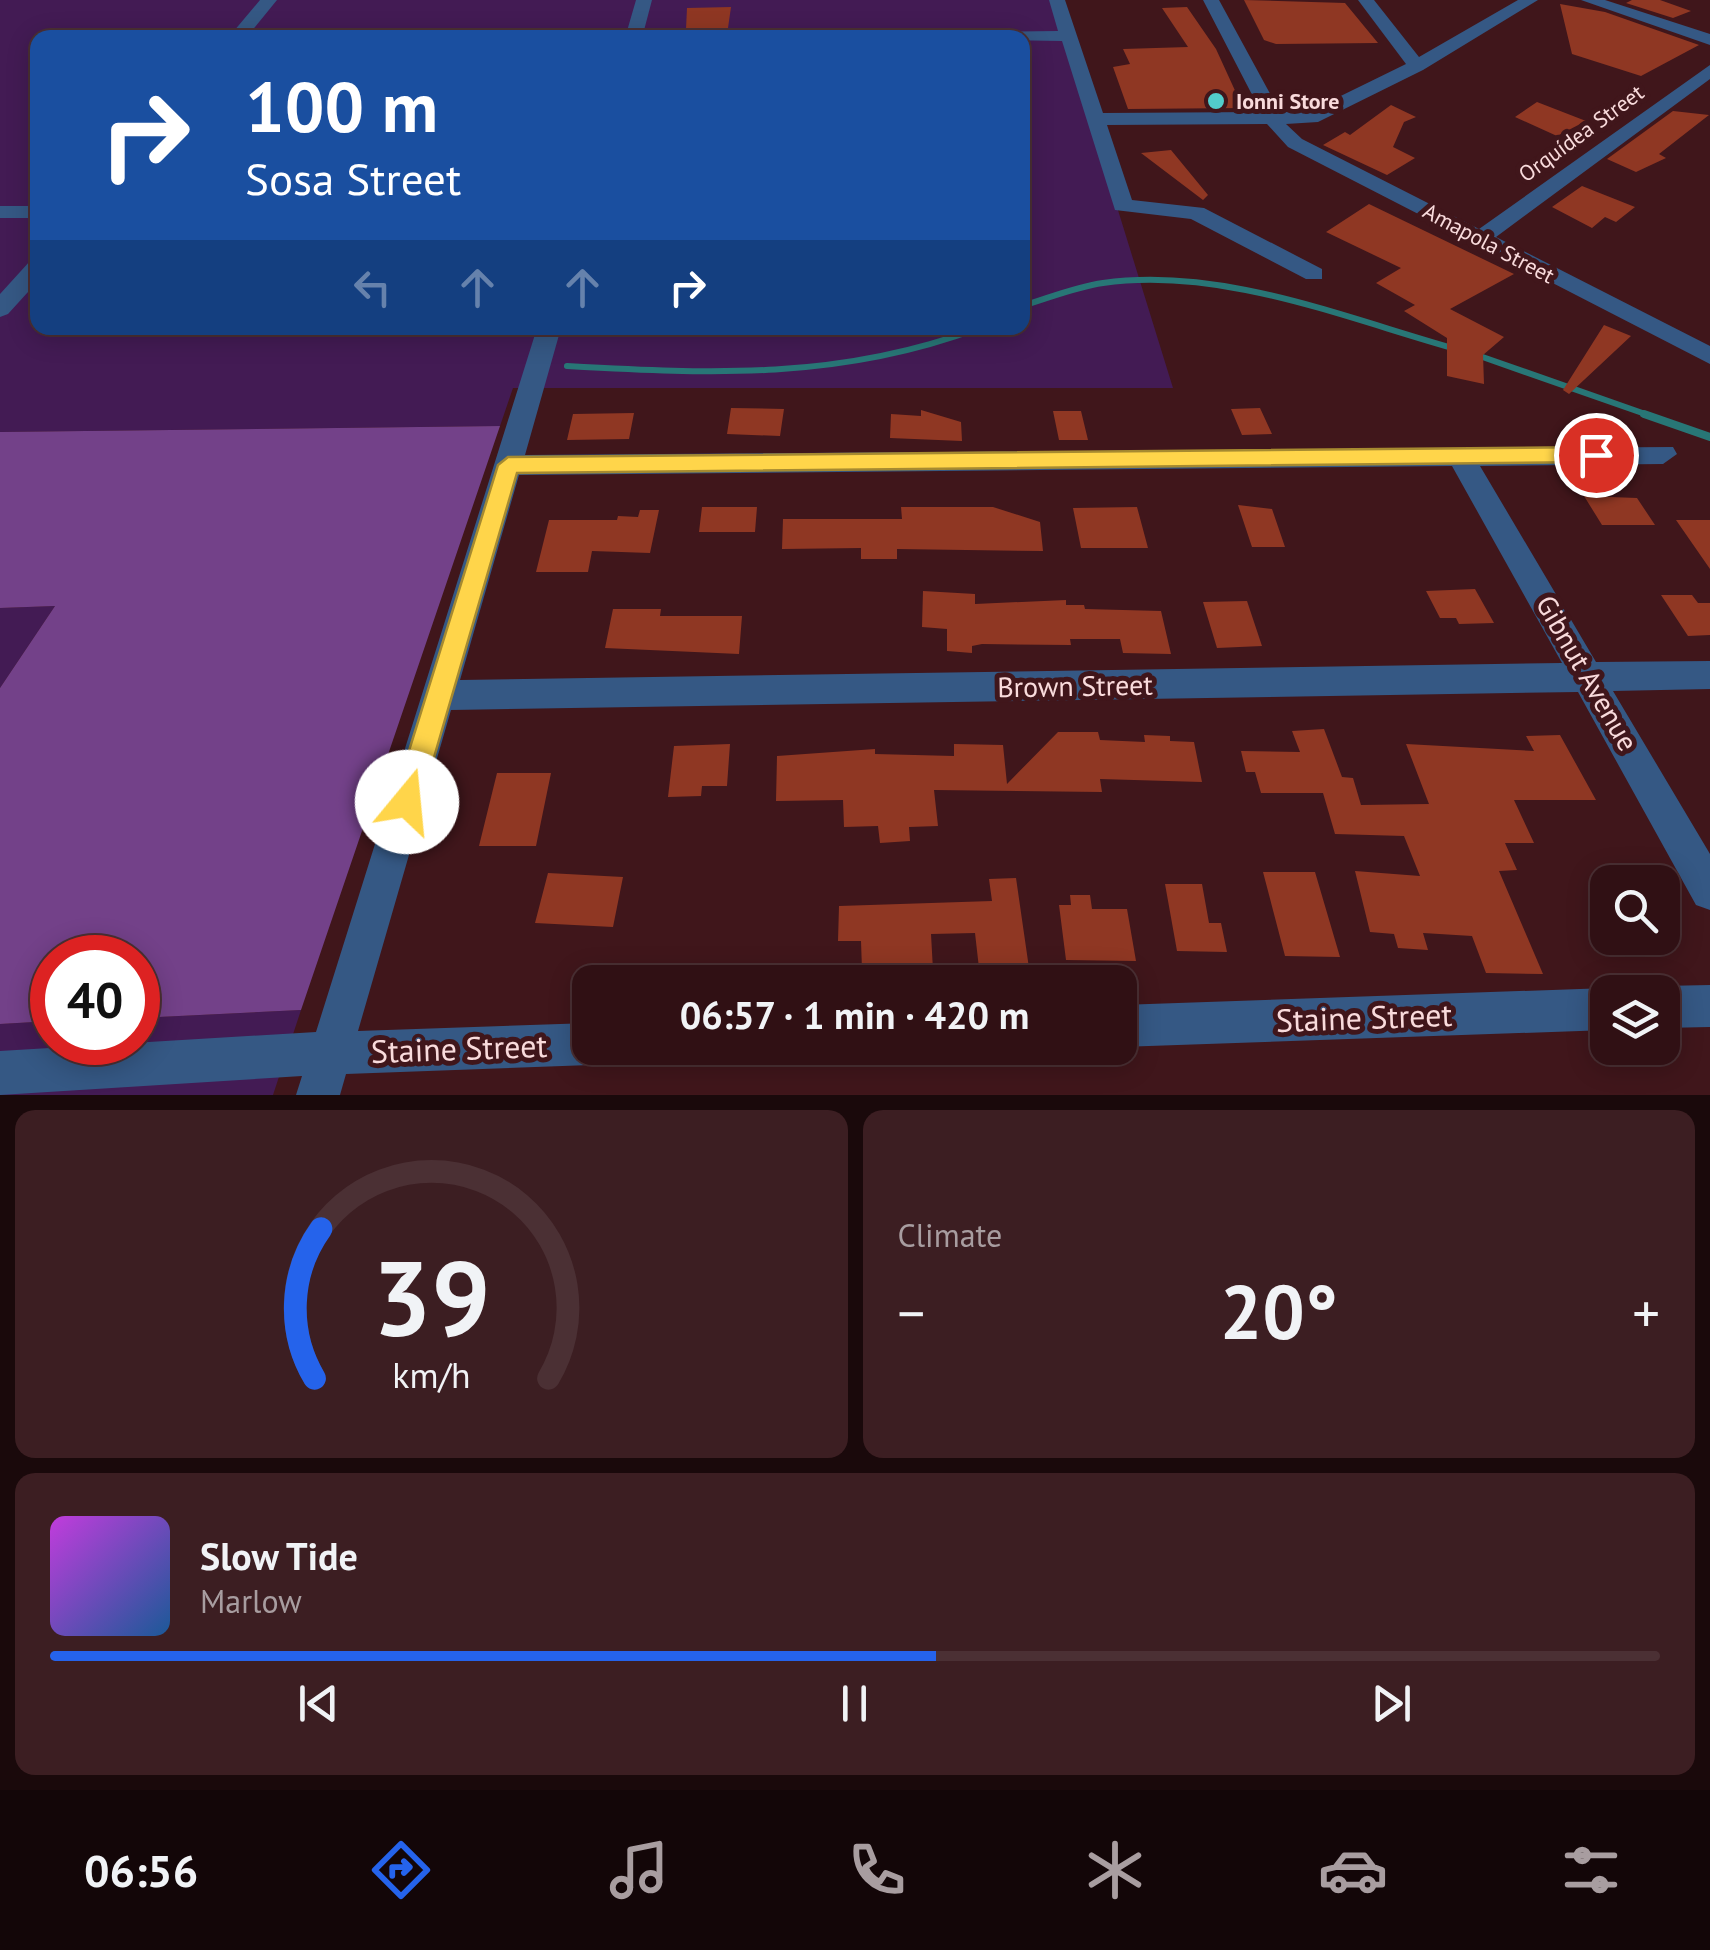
<!DOCTYPE html>
<meta charset="utf-8">
<style>
:root{--surface:#301014;--page:#3c1e22;--text:#f1f3f6;--muted:#a89da0;--line:#4b3034;--accent:#2563eb}
body{margin:0;font-family:"PT Sans",sans-serif;background:var(--page);color:var(--text);height:100vh;display:flex;flex-direction:column;font-size:38px;white-space:nowrap}
*{box-sizing:border-box;margin:0}
p{font-size:32px;color:var(--muted)}
.icon{flex:none;width:55px;height:55px;fill:none;stroke:currentColor;stroke-width:2;stroke-linecap:round;stroke-linejoin:round}
.map{position:relative;height:1095px;overflow:hidden}
.sheet{display:flex;flex-direction:column;gap:15px;padding:15px;background:#1a090b;flex:1}
.sheet>*{flex:none}
.guide{position:absolute;left:30px;top:30px;width:1000px;height:305px;border-radius:20px;box-shadow:0 5px 25px #0003,0 0 0 2px var(--line);background:#1a4fa0;color:#fff;overflow:hidden}
.buttons{position:absolute;left:1590px;top:865px;display:grid;gap:20px}
.buttons a{display:grid;place-items:center;width:90px;height:90px;border-radius:20px;background:var(--surface);box-shadow:0 5px 25px #0003,0 0 0 2px var(--line);font-size:50px}
.speed{position:absolute;left:30px;top:935px;display:flex;gap:20px;font-size:50px;font-weight:700;text-align:center}
.speed>*{display:grid;place-content:center;width:130px;height:130px;border-radius:50%;background:var(--surface);box-shadow:0 5px 25px #0003,0 0 0 2px var(--line);line-height:1}
.speed .limit{border:15px solid #d22;background:#fff;color:#111}
.pin{position:absolute;display:grid;place-items:center;width:85px;height:85px;color:#fff;margin:-42px;border:5px solid #fff;border-radius:50%;box-shadow:0 2px 10px #0007}
.me{position:absolute;width:110px;margin:-55px;rotate:17deg;stroke-linejoin:round;filter:drop-shadow(0 0 8px #0008)}
.turn{display:flex;align-items:center;gap:35px;height:210px;padding:0 50px;font-size:45px}
.turn .icon{width:130px;height:130px;stroke-width:2.5}
.turn b{display:block;font-size:70px;line-height:85px}
.lanes{display:flex;align-items:center;height:95px;padding:0 50px;background:#0003;justify-content:center;gap:50px;direction:ltr}
.lanes .off{opacity:.35}
.big{font-size:75px;font-weight:700;line-height:1.1}
.sheet .widget{flex:1;display:flex;flex-direction:column;justify-content:center;gap:15px;min-width:0;padding:0 35px;border-radius:20px;background:var(--page)}
.sheet .dial{align-items:center;gap:0}
.dial svg{height:260px;overflow:visible;fill:none;stroke:var(--line);stroke-width:7;stroke-linecap:round;text-anchor:middle}
.dial text{fill:var(--text);stroke:none}
.song{display:flex;align-items:center;gap:30px}
.cover{width:120px;height:120px;border-radius:15px;background:linear-gradient(135deg,hsl(290 70% 55%),hsl(210 70% 35%))}
.played{height:10px;border-radius:5px;background:linear-gradient(90deg,var(--accent) 55%,var(--line) 55%)}
.keys{display:flex;justify-content:space-around;direction:ltr}
.heat{display:flex;justify-content:space-between;align-items:center;font-size:55px;direction:ltr}
.sheet .tiles{flex:1;display:grid;gap:15px;grid-template-columns:1fr 1fr}
.widget:last-child{grid-column:span 2}
.trip{position:absolute;left:572px;top:965px;width:565px;height:100px;border-radius:20px;background:var(--surface);box-shadow:0 5px 25px #0003,0 0 0 2px var(--line);font-weight:700;line-height:100px;text-align:center}
.dock{display:flex;height:160px;justify-content:space-around;align-items:center;background:#130608;color:var(--muted)}
.dock .icon{width:70px;height:70px}
.dock .active{color:var(--accent)}
.dock b{font-size:45px;color:var(--text)}
.map>svg:first-child{display:block}
</style>
<div class="map">
<svg width="1710" height="1095" viewBox="0 0 1710 1095">
<rect width="100%" height="100%" fill="#40161b"/>
<path fill="#431b54" fill-rule="evenodd" d="M0,0H1053L1173,388H513L500,426L0,432ZM38,38H1022V328H38Z
M55,606L0,688V608Z
M301,1010L273,1095H0V1024L52,1021V1042H138V1018Z"/>
<path fill="#734189" d="M500,426L301,1010L138,1018V958H52V1021L0,1024V688L55,606L0,608V432Z"/>
<g fill="none" stroke-linecap="round" stroke-linejoin="round">
<path stroke="#287676" stroke-width="6" d="M1022,306C1049,298 1075,287 1103,283C1220,266 1345,318 1456,349
M1474,354L1651,416
M567,366C712,374 840,380 979,328"/>
<path stroke="#287676" stroke-width="8" d="M1644,414L1710,437"/>
</g>
<path fill="#8f3723" d="M1244,0L1345,3L1378,43L1276,44L1264,40Z
M1632,0H1660L1691,11L1673,18L1626,3Z
M1560,4L1605,12L1699,45L1641,76L1572,54Z
M731,7L728,28L686,29L687,8Z
M1187,7L1216,49L1243,108L1128,109L1113,67L1130,64L1123,49L1188,47L1162,8Z
M1537,102L1586,121L1557,136L1515,117Z
M1391,105L1416,117L1404,122L1393,147L1415,158L1387,175L1323,145L1345,132L1350,135Z
M1673,111L1709,115L1659,154L1666,158L1636,172L1607,159Z
M1171,150L1208,195L1203,200L1141,153Z
M1582,186L1635,207L1616,222L1605,217L1592,228L1552,207Z
M1369,204L1514,274L1450,309L1504,337L1483,355L1484,384L1447,376V338L1404,311L1415,305L1376,283L1401,268L1326,232Z
M1604,325L1631,336L1569,394L1563,390Z
M731,408L784,409L780,436L727,434Z
M1260,408L1272,434L1242,435L1231,409Z
M921,410L961,422L962,441L890,438L891,414L921,416Z
M1053,411H1081L1088,440H1059Z
M634,413L629,439L567,440L573,414Z
M1584,496L1637,498L1655,525H1602Z
M1238,505L1272,509L1285,547H1252Z
M702,507H757L755,532H699Z
M901,507H993L1040,522L1043,551L897,549V559H861V548L782,549L783,519H902Z
M1137,507L1148,548H1081L1073,508Z
M640,510H659L650,553L592,551L588,572H536L549,520H617L618,516L638,517Z
M1676,520H1710V569Z
M1475,589L1494,623L1459,624L1456,618H1440L1426,591Z
M923,591L975,594V604L1066,600V605H1084L1085,609L1161,611L1171,654L1123,653L1120,639H1070L1071,645L982,644L972,646V653L947,651V629L922,627Z
M1661,595H1692L1698,603H1710V635L1688,636Z
M1247,601L1262,646L1217,648L1203,602Z
M613,609H661L660,616H742L739,654L605,648Z
M1324,729L1342,777L1353,778L1361,805L1429,804L1406,744L1534,751L1526,736L1560,735L1596,800H1514L1534,843H1505L1517,870L1499,871L1543,974L1486,973L1472,936L1423,933L1428,950L1398,948L1394,934L1370,932L1355,871L1420,876L1404,836L1335,834L1323,793H1261L1255,772H1246L1241,751L1300,752L1292,731Z
M1058,732H1098L1100,740L1145,742L1144,735L1170,736V741L1194,742L1202,782L1100,779L1102,792L934,790L938,826L909,827L910,841L880,843L878,826L844,827L843,800L776,801L777,756L875,749V754L954,756V744L1003,745L1007,784Z
M730,744L727,786H702L701,796L668,797L674,746Z
M497,773H551L536,846H479Z
M1263,872H1315L1340,957L1285,956Z
M548,873L623,877L613,927L535,923Z
M1016,878L1030,975L980,977L975,933L931,934L933,970H862L861,941H838L839,906L992,901L989,879Z
M1165,884H1202L1209,923H1221L1227,952L1177,951Z
M1070,895H1090L1092,909H1127L1136,961L1066,960L1059,905H1071Z"/>
<g fill="none" stroke-linecap="round" stroke-linejoin="round">
<path fill="#355884" fill-rule="evenodd" d="M260,0H277L246,38H228Z
M636,0H652L642,38H625Z
M1049,0H1065L1103,113L1261,112L1203,0H1219L1280,112H1308L1406,64L1358,0H1374L1419,57L1518,0H1538L1423,70L1318,122L1286,124L1302,139L1479,229L1710,65V79L1496,237L1710,346V364L1288,147L1267,124L1107,125L1132,200L1204,208L1322,269V279H1306L1191,219L1115,210L1062,41L885,38L893,33L1058,31Z
M1581,0H1605L1710,34V45Z
M0,206H38V218H0Z
M38,259V281L8,314L0,317V294L30,261Z
M537,328H561L525,455L1673,447L1677,454L1663,464L1480,466L1596,662L1710,661V689L1613,691L1710,854V910L1696,905L1578,692L451,710L358,1031L590,1023V1048H610L605,1059L590,1065L346,1074L340,1095H296L302,1076L0,1095V1051L316,1032ZM1452,466L1562,663L460,680L519,475Z
M1710,985V1027L1662,1028V992H1647L1662,986Z
M1608,988L1618,992H1608V1030L1120,1047V1005Z"/>
</g>
<path fill="#ffd54a" stroke="#a68a30" stroke-width="2.5" d="M1596,447L1606,455L1596,462L517,473L421,802L417,812L407,816L397,812L393,802L498,465L508,457Z"/>
<circle fill="#52cdcc" stroke="#40161b" stroke-width="4" cx="1216" cy="101" r="10"/>
<g text-anchor="middle" stroke-width="10" stroke-linejoin="round" paint-order="stroke">
<g font-size="22" font-weight="bold" fill="#f9dbdc" stroke="#40161b" text-anchor="start">
<text x="1236" y="109">Ionni Store</text>
</g>
<g font-size="22" fill="#f9dbdc" stroke="#40161b">
<text transform="translate(1581 133) rotate(-36)" y="8">Orquídea Street</text>
<text transform="translate(1489 243) rotate(28)" y="8">Amapola Street</text>
</g>
<g font-size="28" fill="#f9dbdc" stroke="#40161b">
<text transform="translate(1587 673) rotate(60)" y="10">Gibnut Avenue</text>
<text transform="translate(1075 686) rotate(-1)" y="10">Brown Street</text>
</g>
<g font-size="32" fill="#f9dbdc" stroke="#40161b">
<text transform="translate(1364 1018) rotate(-2)" y="11">Staine Street</text>
<text transform="translate(459 1049) rotate(-2)" y="11">Staine Street</text>
</g>
</g>
</svg>
<div class="buttons">
<a><svg class="icon" aria-label="search" viewBox="0 0 24 24"><circle cx="10" cy="10" r="6"/><path d="M15 15l6 6"/></svg></a>
<a><svg class="icon" aria-label="layers" viewBox="0 0 24 24"><path d="M12 4l9 5-9 5-9-5zM3 14l9 5 9-5"/></svg></a>
</div>
<div class="speed"><div class="limit">40</div></div>
<div class="pin" style="left:1596px;top:455px;background:#d93025"><svg class="icon" aria-label="arrive" viewBox="0 0 24 24"><path d="M6 21V4h12l-3 4 3 4H6"/></svg></div>
<svg class="me" style="left:407px;top:802px" viewBox="-20 -20 40 40"><circle r="19" fill="#fff"/><path d="M0-13L10 11 0 6-10 11z" fill="#ffd54a"/></svg>
<div class="trip">06:57 · 1 min · 420 m</div>
<div class="guide">
<div class="turn"><svg class="icon" aria-label="right" viewBox="0 0 24 24"><path d="M7 20v-9h11M14 6l5 5-5 5"/></svg><div><b>100 m</b>Sosa Street</div></div>
<div class="lanes"><svg class="icon off" aria-label="left" viewBox="0 0 24 24"><path d="M17 20v-9H6M10 6l-5 5 5 5"/></svg><svg class="icon off" aria-label="ahead" viewBox="0 0 24 24"><path d="M12 20V5M6 11l6-6 6 6"/></svg><svg class="icon off" aria-label="ahead" viewBox="0 0 24 24"><path d="M12 20V5M6 11l6-6 6 6"/></svg><svg class="icon" aria-label="right" viewBox="0 0 24 24"><path d="M7 20v-9h11M14 6l5 5-5 5"/></svg></div>
</div>
</div>
<section class="sheet">
<div class="tiles">
<div class="widget dial"><svg viewBox="0 0 100 80">
<path d="M14 69A42 42 0 1 1 86 69"/>
<path d="M14 69A42 42 0 0 1 16 23" stroke="#2563eb"/>
<text x="50" y="56" font-size="32" font-weight="700">39</text>
<text x="50" y="72" font-size="11">km/h</text>
</svg></div>
<div class="widget"><p>Climate</p>
<div class="heat"><a>−</a><b class="big">20°</b><a>+</a></div>
</div>
<div class="widget">
<div class="song"><i class="cover"></i><div><b>Slow Tide</b><p>Marlow</p></div></div>
<div class="played"></div>
<div class="keys"><svg class="icon" aria-label="previous" viewBox="0 0 24 24"><path d="M18 5L8 12l10 7zM5 5v14"/></svg><svg class="icon" aria-label="pause" viewBox="0 0 24 24"><path d="M8 5v14M16 5v14"/></svg><svg class="icon" aria-label="next" viewBox="0 0 24 24"><path d="M6 5l10 7-10 7zM19 5v14"/></svg></div>
</div>
</div>
</section>
<nav class="dock">
<b>06:56</b>
<svg class="icon active" aria-label="directions" viewBox="0 0 24 24"><path d="M12 3l9 9-9 9-9-9zM9 14v-3h6M13 9l2 2-2 2"/></svg>
<svg class="icon" aria-label="music" viewBox="0 0 24 24"><path d="M9 18V5l10-2v13"/><circle cx="6" cy="18" r="3"/><circle cx="16" cy="16" r="3"/></svg>
<svg class="icon" aria-label="phone" viewBox="0 0 24 24"><path d="M5 4h4l2 5-3 2q2 4 5 5l2-3 5 2v4C11 20 4 13 5 4z"/></svg>
<svg class="icon" aria-label="climate" viewBox="0 0 24 24"><path d="M12 3v18M4 7l16 10M4 17L20 7"/></svg>
<svg class="icon" aria-label="car" viewBox="0 0 24 24"><path d="M5 17H2v-5l4-1 3-4h7l3 4 3 1v5h-3M9 17h6M6 11h13"/><circle cx="7" cy="17" r="2"/><circle cx="17" cy="17" r="2"/></svg>
<svg class="icon" aria-label="filters" viewBox="0 0 24 24"><path d="M4 7h16M4 17h16"/><circle cx="9" cy="7" r="2"/><circle cx="15" cy="17" r="2"/></svg>
</nav>
